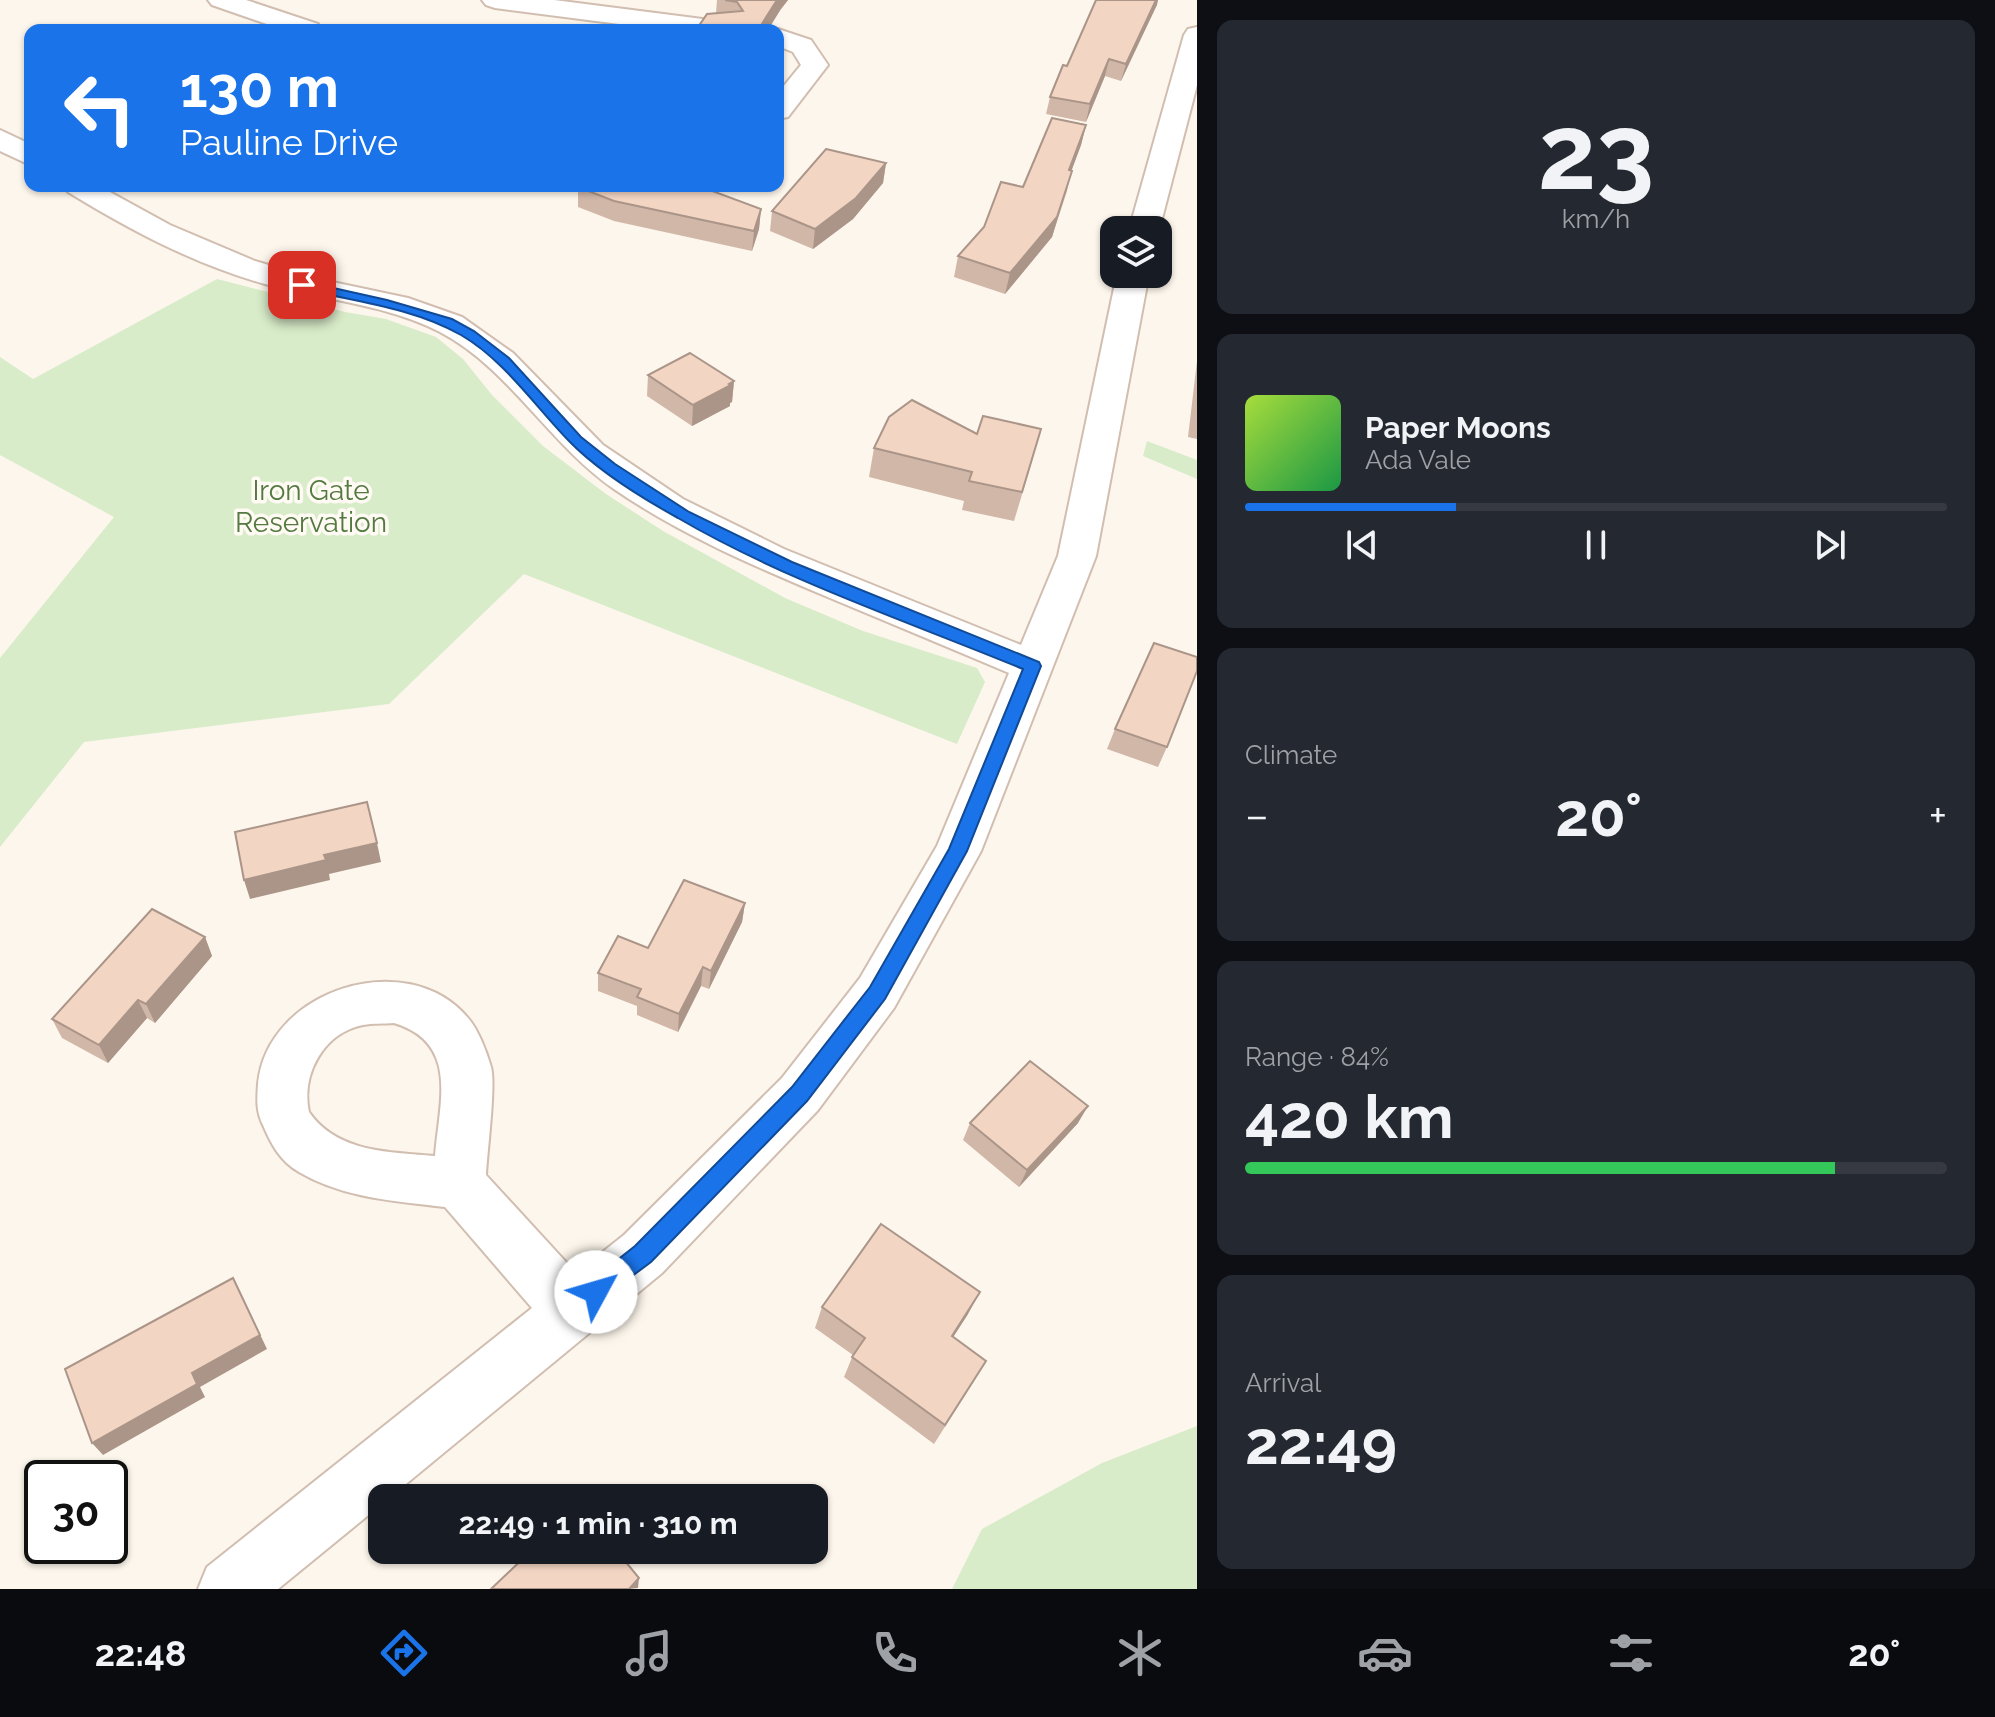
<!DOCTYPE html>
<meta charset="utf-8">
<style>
:root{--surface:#171b24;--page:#242831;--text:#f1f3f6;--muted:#9ea1a6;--line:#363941;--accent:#1a73e8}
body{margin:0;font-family:Raleway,sans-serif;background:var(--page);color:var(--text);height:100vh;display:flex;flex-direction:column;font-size:30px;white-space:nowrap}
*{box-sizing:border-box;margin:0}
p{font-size:26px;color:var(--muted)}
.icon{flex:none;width:44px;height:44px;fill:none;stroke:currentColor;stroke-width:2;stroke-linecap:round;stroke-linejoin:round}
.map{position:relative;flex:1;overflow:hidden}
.details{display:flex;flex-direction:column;gap:20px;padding:20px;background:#0d0f14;width:798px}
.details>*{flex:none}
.top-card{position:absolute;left:24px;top:24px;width:760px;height:168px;border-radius:16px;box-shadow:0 2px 6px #0004;background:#1a73e8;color:#fff;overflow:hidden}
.tools{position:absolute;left:1100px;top:216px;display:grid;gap:16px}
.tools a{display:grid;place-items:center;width:72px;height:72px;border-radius:16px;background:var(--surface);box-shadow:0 2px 6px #0004;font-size:40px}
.speed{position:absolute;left:24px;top:1460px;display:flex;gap:16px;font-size:40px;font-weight:700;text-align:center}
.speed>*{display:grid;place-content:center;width:104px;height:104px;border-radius:50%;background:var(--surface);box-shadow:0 2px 6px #0004;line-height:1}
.speed .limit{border:4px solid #111;border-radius:12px;background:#fff;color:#111}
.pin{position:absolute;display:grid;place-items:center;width:68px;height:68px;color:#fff;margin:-34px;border-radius:16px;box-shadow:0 4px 12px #0006}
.me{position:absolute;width:88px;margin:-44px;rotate:51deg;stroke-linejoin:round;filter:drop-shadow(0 0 6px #0008)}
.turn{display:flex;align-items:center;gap:28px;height:168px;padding:0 24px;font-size:36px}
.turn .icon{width:104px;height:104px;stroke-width:2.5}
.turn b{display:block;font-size:56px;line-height:68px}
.big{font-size:60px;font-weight:700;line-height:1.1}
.details .widget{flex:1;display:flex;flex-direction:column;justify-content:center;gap:12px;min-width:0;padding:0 28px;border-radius:16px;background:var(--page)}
.details .dial{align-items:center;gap:0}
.dial b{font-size:104px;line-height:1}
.song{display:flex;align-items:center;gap:24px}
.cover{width:96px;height:96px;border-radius:12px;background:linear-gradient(135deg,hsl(80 70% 55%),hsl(140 70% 35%))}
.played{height:8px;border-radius:4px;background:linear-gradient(90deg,var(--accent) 30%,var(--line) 30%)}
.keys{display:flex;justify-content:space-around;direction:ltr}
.heat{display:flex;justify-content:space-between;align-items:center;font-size:44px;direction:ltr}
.charge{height:12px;border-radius:6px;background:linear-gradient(90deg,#34c759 84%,var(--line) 0)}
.trip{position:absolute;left:368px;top:1484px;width:460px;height:80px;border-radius:16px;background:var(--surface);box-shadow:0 2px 6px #0004;font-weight:700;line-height:80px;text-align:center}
.dock{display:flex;height:128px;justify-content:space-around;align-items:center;background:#090b0e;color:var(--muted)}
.dock .icon{width:56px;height:56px}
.dock .selected{color:var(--accent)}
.dock b{font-size:36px;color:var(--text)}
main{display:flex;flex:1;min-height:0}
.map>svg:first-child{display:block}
</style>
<main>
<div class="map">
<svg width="1197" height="1589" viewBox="0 0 1197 1589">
<rect width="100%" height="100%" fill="#fdf6ec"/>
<path fill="#d8ecc9" d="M217,279L345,312L386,319L436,337L463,359L492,395L543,446L606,494L663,531L785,598L863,631L977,668L985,682L957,744L524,574L389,704L84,742L0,847V658L114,517L0,455V357L33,379Z
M1147,441L1197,460V479L1143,456Z
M1197,1426V1589H952L982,1529L1102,1463Z"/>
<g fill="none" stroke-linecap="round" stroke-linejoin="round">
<g stroke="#d1beb0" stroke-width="4">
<path id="minor" d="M208,0H246L318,24L322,30H284L212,5Z
M482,0H554L726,22L735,24L739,30H666L495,8L486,5Z
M1197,27V85L1159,230H1129L1184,35L1188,29Z
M778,29L811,40L828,65L788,117L778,119V93L801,65L793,52L778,46V30H775Z
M0,130L30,144V165L0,151Z
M63,186H99L170,225L255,261L309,277L408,298L462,317L513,353L603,445L683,499L784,549L1021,645L1058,556L1117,274H1149L1096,556L981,851L894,1008L818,1110L662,1273L389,1498H382V1504L278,1589H198L207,1567L532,1308L445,1207C395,1201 343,1198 299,1172C280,1161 271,1144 263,1125C256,1111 257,1099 258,1084C267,990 407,945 468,1018C478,1029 487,1053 491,1067C496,1084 487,1153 486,1175L576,1273L624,1235L782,1078L860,978L937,846L1009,673C950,648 890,623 830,598C756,567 681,535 614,489C549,444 509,368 440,332C386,304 322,300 265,284C194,264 130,230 68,192ZM394,1023C460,1043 439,1103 435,1156C391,1152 337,1153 309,1112C301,1075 323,1033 363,1025C373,1023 384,1024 394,1023Z"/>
</g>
<use href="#minor" fill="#fff" fill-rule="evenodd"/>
</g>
<path fill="#d1b7a8" d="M717,0H788L781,9L716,13Z
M1096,0H1158L1121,81L1105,76L1086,122L1046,114L1050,97L1067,66Z
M1086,125L1081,145L1071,171L1067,191L1052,237L1005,294L954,277L958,256L1023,187Z
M886,163L883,183L853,219L813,249L770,231L772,211Z
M578,187L761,209L759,229L752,251L614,221L578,207Z
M1197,361V439L1188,437Z
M648,375L734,381L732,402L730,403V406L692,426L647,396Z
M977,434L1033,458L1014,521L962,510L964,501L869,477L874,448Z
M1115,729L1167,747L1158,767L1107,749Z
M745,903L742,922L709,989L701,986L678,1032L637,1015V1006L598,991V973Z
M205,937L212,956L155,1023L147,1018L108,1063L62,1038L52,1019Z
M970,1123H1078L1019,1187L963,1140Z
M822,1307L968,1314L953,1337L974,1381L934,1444L844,1377L853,1355L815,1328Z"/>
<path fill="#aa9588" d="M777,0H788L781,9L768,30H758Z
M1156,0H1158L1157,5L1121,81L1126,64Z
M1109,59L1105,76L1086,122L1090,104Z
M1086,125L1081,145L1064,191L1069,170Z
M886,163L883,183L853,219L813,249L815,229Z
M1072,171L1052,237L1005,294L1010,273Z
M761,209L759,229L752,251L754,231Z
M734,381L732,402L730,403V406L692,426L693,405Z
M377,843L381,862L329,874L330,880L250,899L244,880L324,855Z
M745,903L742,922L709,989L711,971Z
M205,937L212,956L155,1023L146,1004Z
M703,967L701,986L678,1032L679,1014Z
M138,1000L147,1018L108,1063L99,1045Z
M1088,1106L1078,1123L1019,1187L1027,1170Z
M233,1278L267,1349L200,1387L205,1397L103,1455L92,1443Z
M980,1292L968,1314L941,1356L952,1336Z
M639,1578L638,1588L629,1589Z"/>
<path fill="#f3d5c3" stroke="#aa9588" stroke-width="2" d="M725,0H777L758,30H696L707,14L743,11L737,2Z
M1096,0H1156L1126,64L1109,59L1090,104L1050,97L1063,65L1067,66Z
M1052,118L1086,125L1069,170L1072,171L1057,217L1010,273L958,256L984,227L1001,182L1023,187Z
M826,149L886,163L856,198L815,229L772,211Z
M580,186H699L761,209L754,231L614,201L578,187Z
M690,353L734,381L729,384L731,385L693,405L648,375Z
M912,400L977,434L983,416L1041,429L1022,492L969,481L972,472L874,448L889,417Z
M1154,643L1197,657V671L1167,747L1115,729Z
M367,802L377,843L324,855L326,860L244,880L235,832Z
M684,880L745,903L711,971L703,967L679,1014L637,997L641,989L598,973L618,936L648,948Z
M152,909L205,937L146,1004L138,1000L99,1045L52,1019Z
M1030,1061L1088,1106L1027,1170L970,1123Z
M881,1224L980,1292L952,1336L986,1361L945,1425L852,1357L865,1338L822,1307Z
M233,1278L260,1335L192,1373L197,1384L92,1443L65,1369Z
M532,1550H616L639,1578L629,1589H491Z"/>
<path fill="#1a73e8" stroke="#114b97" stroke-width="2" d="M302,281L387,300L452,319L474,331L509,358L581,437L615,464L689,512L792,562L1039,662L1041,666L967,851L885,999L807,1101L651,1262L596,1303L587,1300L584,1292L587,1284L635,1246L792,1087L870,987L949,849L1023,669C909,622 784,580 678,518C640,497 599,472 569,441C534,405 504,360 461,335C412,307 351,301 298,288V282Z"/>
<g text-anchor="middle" stroke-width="7" stroke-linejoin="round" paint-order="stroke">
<g font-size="28" fill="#537a41" stroke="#fffaf3">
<text x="311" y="500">Iron Gate<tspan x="311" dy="32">Reservation</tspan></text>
</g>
</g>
</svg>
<div class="tools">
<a><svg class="icon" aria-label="layers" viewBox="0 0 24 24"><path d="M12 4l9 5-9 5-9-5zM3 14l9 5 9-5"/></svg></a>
</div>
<div class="speed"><div class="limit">30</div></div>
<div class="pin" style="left:302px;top:285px;background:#d93025"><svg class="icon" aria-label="arrive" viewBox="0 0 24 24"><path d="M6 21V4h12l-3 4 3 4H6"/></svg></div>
<svg class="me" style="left:596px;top:1292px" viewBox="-20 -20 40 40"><circle r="19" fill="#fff"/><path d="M0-13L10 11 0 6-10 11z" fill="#1a73e8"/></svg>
<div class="trip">22:49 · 1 min · 310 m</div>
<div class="top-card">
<div class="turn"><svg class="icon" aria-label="left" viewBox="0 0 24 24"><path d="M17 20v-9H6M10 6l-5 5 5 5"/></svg><div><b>130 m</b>Pauline Drive</div></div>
</div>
</div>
<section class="details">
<div class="widget dial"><b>23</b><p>km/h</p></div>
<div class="widget">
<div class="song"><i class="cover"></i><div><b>Paper Moons</b><p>Ada Vale</p></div></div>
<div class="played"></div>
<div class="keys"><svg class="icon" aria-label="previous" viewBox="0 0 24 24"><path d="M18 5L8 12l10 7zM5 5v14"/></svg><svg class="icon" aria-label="pause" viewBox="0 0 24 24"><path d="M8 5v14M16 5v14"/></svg><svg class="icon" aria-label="next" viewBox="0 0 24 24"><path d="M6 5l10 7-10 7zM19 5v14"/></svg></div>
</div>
<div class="widget"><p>Climate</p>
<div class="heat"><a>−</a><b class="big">20°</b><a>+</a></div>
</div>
<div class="widget"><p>Range · 84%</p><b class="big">420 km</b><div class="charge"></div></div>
<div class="widget"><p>Arrival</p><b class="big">22:49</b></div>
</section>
</main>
<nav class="dock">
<b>22:48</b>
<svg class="icon selected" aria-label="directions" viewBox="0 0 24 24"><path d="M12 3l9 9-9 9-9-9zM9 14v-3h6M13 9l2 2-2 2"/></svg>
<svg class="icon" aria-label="music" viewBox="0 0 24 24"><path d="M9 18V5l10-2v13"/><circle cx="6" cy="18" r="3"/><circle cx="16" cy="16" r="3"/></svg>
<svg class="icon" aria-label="phone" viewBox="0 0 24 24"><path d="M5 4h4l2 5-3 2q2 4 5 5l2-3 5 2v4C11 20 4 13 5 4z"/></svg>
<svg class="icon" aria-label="climate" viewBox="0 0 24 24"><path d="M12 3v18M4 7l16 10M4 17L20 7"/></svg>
<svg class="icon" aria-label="car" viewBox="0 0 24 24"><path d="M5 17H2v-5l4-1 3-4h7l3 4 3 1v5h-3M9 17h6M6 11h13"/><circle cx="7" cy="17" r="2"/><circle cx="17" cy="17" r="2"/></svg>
<svg class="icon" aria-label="filters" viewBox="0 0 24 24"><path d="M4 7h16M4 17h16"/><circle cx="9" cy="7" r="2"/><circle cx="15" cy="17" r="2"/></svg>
<b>20°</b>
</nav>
